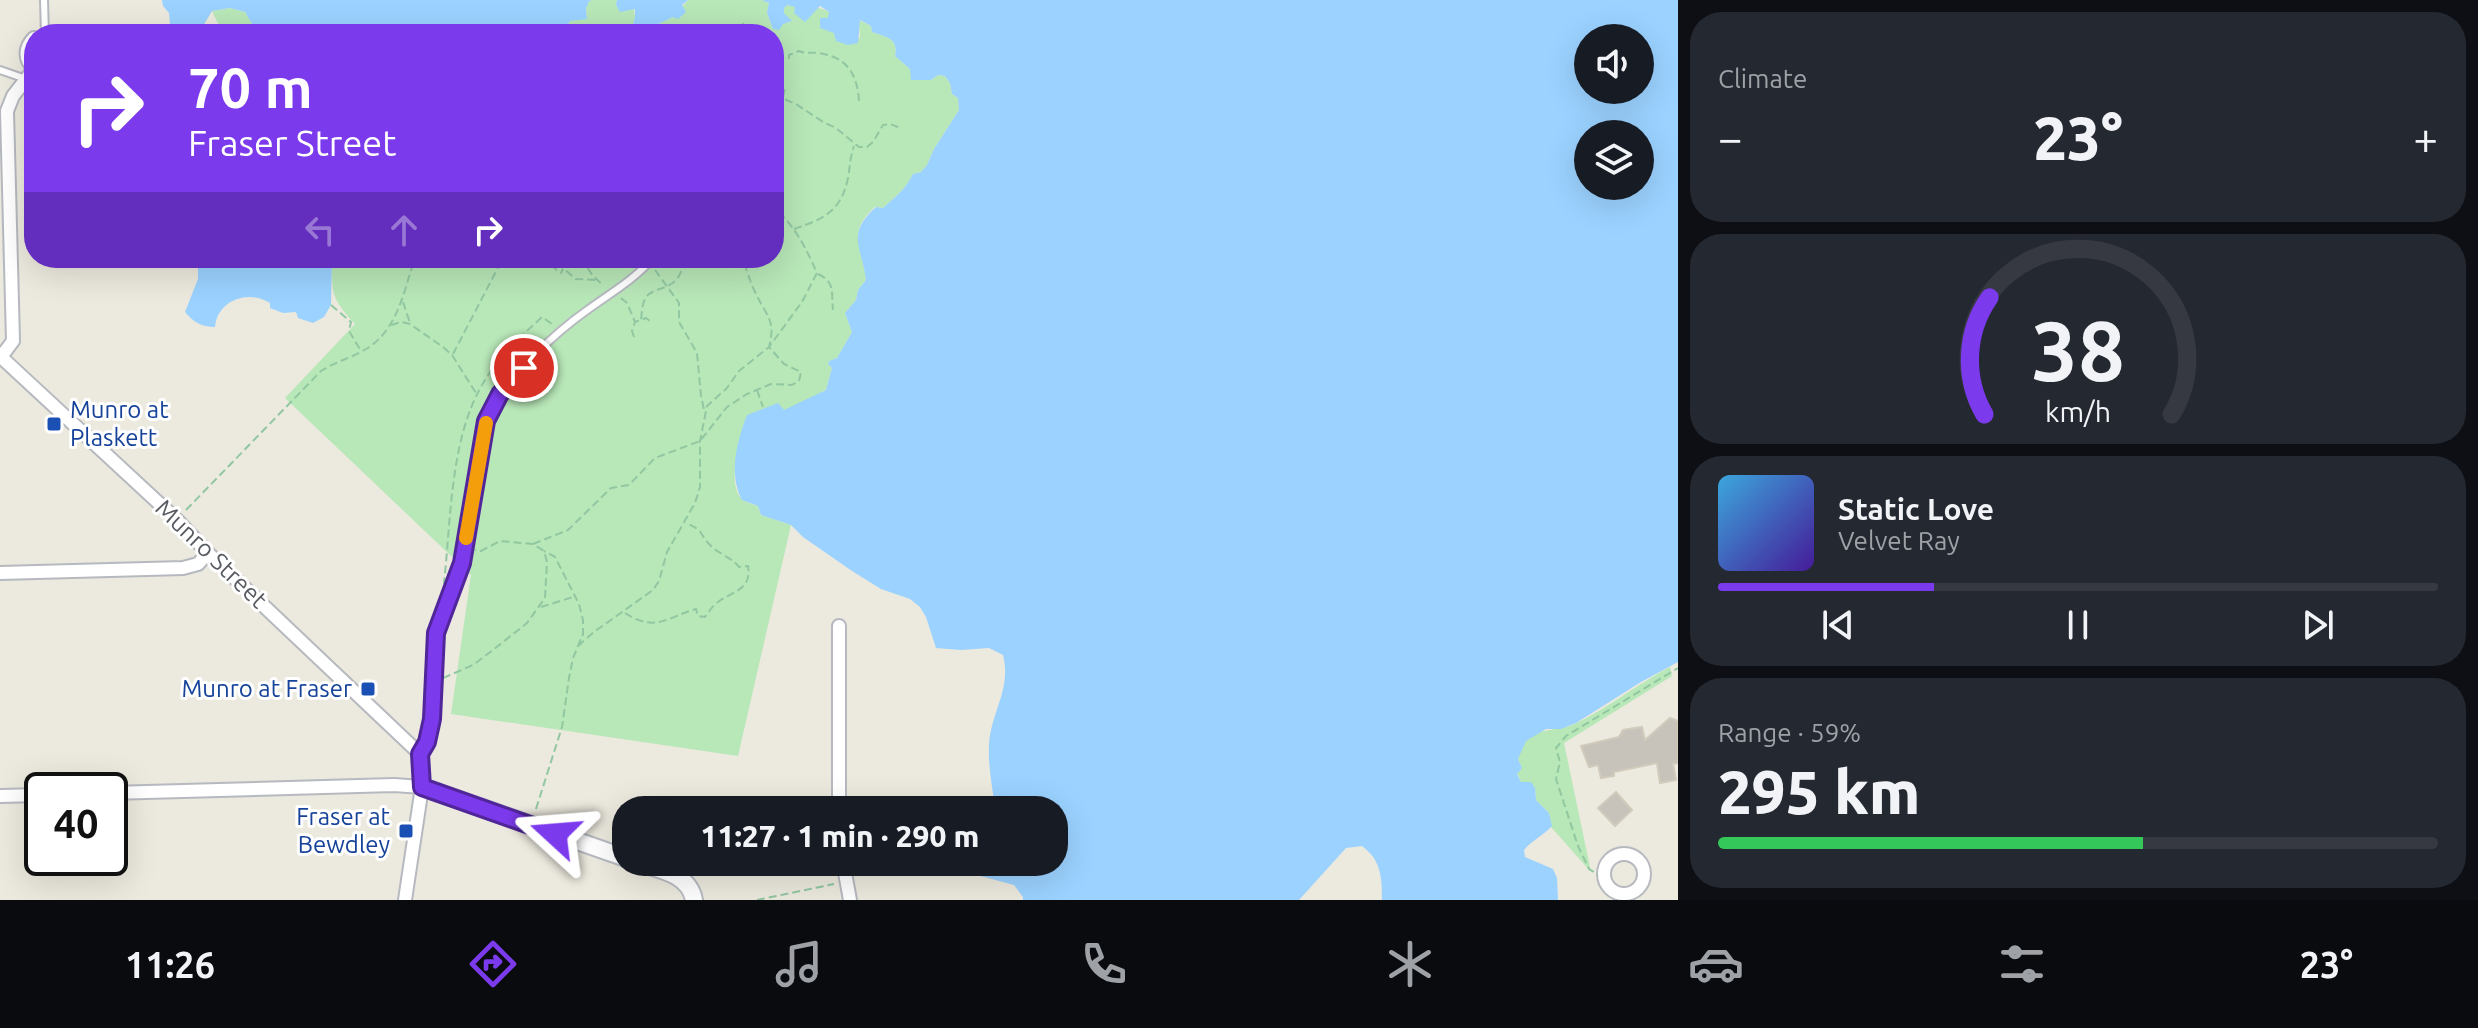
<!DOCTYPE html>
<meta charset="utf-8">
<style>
:root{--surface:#171b24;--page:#242831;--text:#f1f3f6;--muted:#9ea1a6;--line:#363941;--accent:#7c3aed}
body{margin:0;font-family:Ubuntu,sans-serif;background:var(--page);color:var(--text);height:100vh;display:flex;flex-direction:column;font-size:30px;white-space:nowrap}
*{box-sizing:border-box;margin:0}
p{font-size:26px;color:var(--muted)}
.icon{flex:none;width:44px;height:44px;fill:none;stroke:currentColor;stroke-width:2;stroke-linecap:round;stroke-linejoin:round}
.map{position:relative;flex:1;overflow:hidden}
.sheet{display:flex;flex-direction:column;gap:12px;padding:12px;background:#0d0f14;width:800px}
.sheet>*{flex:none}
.top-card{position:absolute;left:24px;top:24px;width:760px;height:244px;border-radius:32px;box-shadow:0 8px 32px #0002;background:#7c3aed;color:#fff;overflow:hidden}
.controls{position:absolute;left:1574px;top:24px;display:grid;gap:16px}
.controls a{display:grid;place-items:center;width:80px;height:80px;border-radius:50%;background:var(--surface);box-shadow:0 8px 32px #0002;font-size:40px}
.speed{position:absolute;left:24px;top:772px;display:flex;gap:16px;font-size:40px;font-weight:700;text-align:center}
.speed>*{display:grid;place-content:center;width:104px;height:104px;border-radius:50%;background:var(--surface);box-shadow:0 8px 32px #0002;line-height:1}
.speed .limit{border:4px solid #111;border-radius:12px;background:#fff;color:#111}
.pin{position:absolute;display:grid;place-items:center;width:68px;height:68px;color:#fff;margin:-34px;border:4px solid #fff;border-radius:50%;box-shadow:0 2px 8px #0007}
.me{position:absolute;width:88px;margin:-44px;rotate:289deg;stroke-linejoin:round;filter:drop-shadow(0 0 6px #0008)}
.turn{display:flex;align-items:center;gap:28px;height:168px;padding:0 32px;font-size:36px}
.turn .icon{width:104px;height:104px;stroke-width:2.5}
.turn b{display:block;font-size:56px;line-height:68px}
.lanes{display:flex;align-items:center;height:76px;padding:0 32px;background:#0003;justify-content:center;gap:40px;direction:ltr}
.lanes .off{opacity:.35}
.big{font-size:60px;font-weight:800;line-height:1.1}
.sheet .tile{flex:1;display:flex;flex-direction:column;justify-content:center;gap:12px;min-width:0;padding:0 28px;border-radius:32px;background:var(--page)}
.sheet .dial{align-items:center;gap:0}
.dial svg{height:208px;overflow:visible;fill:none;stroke:var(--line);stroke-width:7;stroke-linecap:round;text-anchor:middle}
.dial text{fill:var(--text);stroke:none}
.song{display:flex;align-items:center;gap:24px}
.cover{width:96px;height:96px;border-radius:12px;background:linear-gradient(135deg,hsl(200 70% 55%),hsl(260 70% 35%))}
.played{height:8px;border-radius:4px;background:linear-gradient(90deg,var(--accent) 30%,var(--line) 30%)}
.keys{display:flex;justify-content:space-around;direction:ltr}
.heat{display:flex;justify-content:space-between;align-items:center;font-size:44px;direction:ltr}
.charge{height:12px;border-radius:6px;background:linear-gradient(90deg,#34c759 59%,var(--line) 0)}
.trip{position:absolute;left:612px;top:796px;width:456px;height:80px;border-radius:32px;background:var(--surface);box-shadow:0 8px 32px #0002;font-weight:800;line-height:80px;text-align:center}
.tab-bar{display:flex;height:128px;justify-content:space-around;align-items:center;background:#090b0e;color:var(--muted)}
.tab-bar .icon{width:56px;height:56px}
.tab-bar .selected{color:var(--accent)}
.tab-bar b{font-size:36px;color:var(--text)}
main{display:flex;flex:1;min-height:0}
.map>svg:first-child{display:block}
</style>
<main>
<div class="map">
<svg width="1678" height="900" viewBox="0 0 1678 900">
<rect width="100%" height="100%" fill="#ece9de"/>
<path fill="#b8e7b8" d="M593,0H617L616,6L634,9L635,17L632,29L638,34H563L570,21L587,18L586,9L589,1Z
M688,0H762L769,3L767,13L773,29L784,14V8L787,5C802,9 815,4 829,12L827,30L860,38L859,20L871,26L872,32C886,37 899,38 895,56C907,65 916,77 931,80L938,75L945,76L950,83L952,94L958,98L959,110L934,149L927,165L921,172L913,174C905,190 895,197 883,208L875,207C845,234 863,247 866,280L858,290L856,300L845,313L852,332L837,358L829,361L828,364L832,368L826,390L796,406L743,428C738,444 728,483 741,498C744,502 752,504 758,506L761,515L791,525L738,756L451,714L471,575L285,398L355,324C330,297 332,293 332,258H774V34H651V27L673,17Z
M230,8L245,12L258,34H223L212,11L199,34H198L212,11Z
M1670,667L1672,676L1564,743L1591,872L1551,827L1549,813L1536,800L1535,788L1521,782L1517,773L1522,768L1518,759C1520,754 1522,745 1525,741C1537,728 1557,731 1572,725C1606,710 1637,684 1670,667Z"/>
<path fill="#9bd2ff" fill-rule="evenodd" d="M162,0H593L589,1L586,9L587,19L570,21L563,34H258L245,12L230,8L212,11L198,34H171L169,13L163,6Z
M617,0H688L682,5L686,12L678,19L673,17L652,27L651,34H638L632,29L635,17V9L620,12L616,5Z
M762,0H1678V662L1641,682L1576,723L1561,729H1546L1526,741L1518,759L1522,768L1517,774L1521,782H1531L1535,788L1536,800L1549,813L1552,826C1543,836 1532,840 1524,850L1525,857L1553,869L1557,878L1558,900H1382C1382,877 1381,860 1362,846L1346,848L1299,900H1023V897L1014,885L973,874L970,862H1054V810H995C993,789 988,768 989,747C990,713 1012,690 1003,655L989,648L961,650L936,648L926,617L920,607L910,599L881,589L852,571L803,537L791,525L761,515L758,506L742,500C728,474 737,441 747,415L778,403L784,410L826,390L832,368L828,364L829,361L837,358L852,332L845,313L856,300L858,290L866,280C862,246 845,235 876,207L883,208C895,197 905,190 913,174L921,172L927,165L934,149L959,110L958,98L952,94L950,83L945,76L938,75L931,80H911L910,69L895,56C899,38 886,37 872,32L871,26L860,20L858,43L848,45L836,41L834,33L820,28V18H828L829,12L820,6L805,22L794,13L795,7L787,5L784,8V13L792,21L783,24L779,30L773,29L767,13L769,3ZM1640,38V90H1588V38ZM1588,134H1640V186H1588Z
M198,258H332L331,305L324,317L313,323L298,318L296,312L283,313L270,308V303C249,289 217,300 215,327C202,327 193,322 185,312L198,279Z"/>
<path fill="#c7c3bb" stroke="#d1cbbc" stroke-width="2" d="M1670,718L1678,721V763L1673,764L1676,780L1660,783L1657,763L1614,772V776L1601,778L1598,765L1589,767L1581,746L1619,737L1623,730L1642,727L1645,740Z
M1616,792L1632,810L1615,826L1598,808Z"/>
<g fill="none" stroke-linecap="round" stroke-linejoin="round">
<g stroke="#b6b9bf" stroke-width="10">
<path id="lane" d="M44,0L45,34
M0,70L26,79
M420,754C440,719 431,679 434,641C436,619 455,590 461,567C473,519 471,448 493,406C507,377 559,330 586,311C609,294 634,280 653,258"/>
</g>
<g stroke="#b6b9bf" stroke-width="16">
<path id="street" d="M34,38C24,48 24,59 34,69
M0,356L177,520L208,553L420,754L422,787L405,900
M1,357L13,341L7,111L13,96L34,69
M0,573L183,568L198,564L208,553
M839,626V810
M110,793L394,785L422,787
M0,796L42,795
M1604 874a20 20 0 1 1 40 0a20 20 0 1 1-40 0Z
M843,862L850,900"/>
</g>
<g stroke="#b7bbc2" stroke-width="20">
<path id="secondary" d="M422,787L626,858
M637,862C659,870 689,873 694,900"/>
</g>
<path stroke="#91c7a1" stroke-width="2" stroke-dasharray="8 4" stroke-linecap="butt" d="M743,23L745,34
M789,59V55L799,51C806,54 810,52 818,53C847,57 857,73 859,101
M774,95L796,104L823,122L836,128L859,147H867L873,142L883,125L890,124L898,127
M783,97L785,89
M794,229C823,219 841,212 848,178C850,167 850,157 854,146
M548,258L549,262L558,264L576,279L596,280
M581,258L593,276L603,285
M555,265L553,267L561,273L563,269
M655,270L679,303V322L697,353L701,396L704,410
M818,274C836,282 831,293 833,310
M621,298L627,303L635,322
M403,302L410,323
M331,305L351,322L349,331L361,351
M641,319C642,313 642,304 645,299C652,284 683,294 683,258
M391,325L401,322L410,324L443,347L452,355L476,393
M634,337L632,331L635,322L646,318L650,321
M453,354L503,258
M757,390L763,407
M186,510L321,371C335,362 351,358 366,349C398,330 404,290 415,258
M533,544L568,530L611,488L629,485L655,458L700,441L727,407L747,394L771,384L792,385L799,381L801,372L784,364L769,347C776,320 767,317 756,294C750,282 747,270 742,258
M446,584L444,583C451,520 450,440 482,385C497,359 520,337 542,317L552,324
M541,607L573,597
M625,613C656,633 667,617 696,609L698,616L705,617C709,612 712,606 718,602C733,591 752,590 748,566L739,567C731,557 719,554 711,546C698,533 705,531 686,523
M578,646L594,632L653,590L659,581L667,552L695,503L700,487V441L707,406L727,388L739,371L769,347L802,302L817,273C807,250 794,224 774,208
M443,678L473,665L493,650L527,623L545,598L547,562L544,551L533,544L500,541L481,551L475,550
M536,809L562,727L569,678L573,658L583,634V620L579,604L555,557L544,551
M1604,878L1589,869L1578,846L1556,779L1560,762L1556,748L1566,736L1678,668
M757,900L834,884"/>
<use href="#lane" stroke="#fff" stroke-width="6"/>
<use href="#street" stroke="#fff" stroke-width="12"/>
<use href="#secondary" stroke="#fff" stroke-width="16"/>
</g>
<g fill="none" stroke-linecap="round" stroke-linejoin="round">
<g stroke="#51269a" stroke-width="20">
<path id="route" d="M524,368L500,394L486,421L462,563L436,633L432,719L427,742L420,754L422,787L555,834"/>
</g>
<use href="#route" stroke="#7c3aed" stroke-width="14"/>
<path stroke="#f59e0b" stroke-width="14" d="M466,538L486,423"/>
</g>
<g fill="#1a4fb4" stroke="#fff" stroke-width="3">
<rect x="46" y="416" width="16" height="16" rx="4"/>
<rect x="360" y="681" width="16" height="16" rx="4"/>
<rect x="398" y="823" width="16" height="16" rx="4"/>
</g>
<g text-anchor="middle" stroke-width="6" stroke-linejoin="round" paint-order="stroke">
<g font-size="24" fill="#164399" stroke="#fff" text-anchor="end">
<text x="70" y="418" text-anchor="start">Munro at<tspan x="70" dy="28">Plaskett</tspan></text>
<text x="352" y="697">Munro at Fraser</text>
<text x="390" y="825">Fraser at<tspan x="390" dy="28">Bewdley</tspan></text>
</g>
<g font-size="24" fill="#575b61" stroke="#fff">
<text transform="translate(211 554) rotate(44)" y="8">Munro Street</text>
</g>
</g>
</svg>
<div class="controls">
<a><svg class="icon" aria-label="sound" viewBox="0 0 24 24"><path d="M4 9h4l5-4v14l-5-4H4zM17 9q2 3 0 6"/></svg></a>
<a><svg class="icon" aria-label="layers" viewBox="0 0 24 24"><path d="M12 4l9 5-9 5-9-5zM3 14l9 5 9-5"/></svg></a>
</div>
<div class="speed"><div class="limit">40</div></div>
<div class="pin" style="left:524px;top:368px;background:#d93025"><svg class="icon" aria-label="arrive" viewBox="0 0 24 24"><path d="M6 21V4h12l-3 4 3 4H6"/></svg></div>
<svg class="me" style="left:555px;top:834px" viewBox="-20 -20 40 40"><path d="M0-17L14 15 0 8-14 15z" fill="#7c3aed" stroke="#fff" stroke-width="4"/></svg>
<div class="trip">11:27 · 1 min · 290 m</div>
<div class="top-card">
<div class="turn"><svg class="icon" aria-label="right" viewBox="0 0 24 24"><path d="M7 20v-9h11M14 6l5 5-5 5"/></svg><div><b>70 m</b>Fraser Street</div></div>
<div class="lanes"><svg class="icon off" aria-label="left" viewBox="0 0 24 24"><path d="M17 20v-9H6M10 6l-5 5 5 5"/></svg><svg class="icon off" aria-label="ahead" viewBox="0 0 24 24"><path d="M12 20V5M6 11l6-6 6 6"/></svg><svg class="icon" aria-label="right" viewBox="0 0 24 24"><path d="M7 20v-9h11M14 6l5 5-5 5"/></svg></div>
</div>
</div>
<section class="sheet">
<div class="tile"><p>Climate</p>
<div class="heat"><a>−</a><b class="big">23°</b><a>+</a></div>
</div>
<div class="tile dial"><svg viewBox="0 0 100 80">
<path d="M14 69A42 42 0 1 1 86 69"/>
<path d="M14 69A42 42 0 0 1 16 24" stroke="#7c3aed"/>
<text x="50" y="56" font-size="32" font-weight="700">38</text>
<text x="50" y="72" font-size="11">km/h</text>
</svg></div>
<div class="tile">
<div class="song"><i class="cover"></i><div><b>Static Love</b><p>Velvet Ray</p></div></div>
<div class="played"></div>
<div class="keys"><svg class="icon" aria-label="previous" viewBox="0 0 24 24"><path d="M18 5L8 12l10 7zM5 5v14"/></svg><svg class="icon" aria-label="pause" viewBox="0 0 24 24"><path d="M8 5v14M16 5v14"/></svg><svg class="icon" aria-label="next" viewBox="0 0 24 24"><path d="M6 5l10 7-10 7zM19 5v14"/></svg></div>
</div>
<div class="tile"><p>Range · 59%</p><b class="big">295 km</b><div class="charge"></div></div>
</section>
</main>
<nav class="tab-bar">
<b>11:26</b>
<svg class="icon selected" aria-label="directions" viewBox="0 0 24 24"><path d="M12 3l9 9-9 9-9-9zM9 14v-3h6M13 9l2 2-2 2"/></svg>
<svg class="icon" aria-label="music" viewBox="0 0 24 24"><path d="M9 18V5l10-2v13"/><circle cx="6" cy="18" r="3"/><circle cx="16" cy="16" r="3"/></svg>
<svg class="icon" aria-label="phone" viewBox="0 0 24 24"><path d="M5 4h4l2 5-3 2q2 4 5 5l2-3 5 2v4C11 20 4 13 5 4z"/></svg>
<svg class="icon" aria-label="climate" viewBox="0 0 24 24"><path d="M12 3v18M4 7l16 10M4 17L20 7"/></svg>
<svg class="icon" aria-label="car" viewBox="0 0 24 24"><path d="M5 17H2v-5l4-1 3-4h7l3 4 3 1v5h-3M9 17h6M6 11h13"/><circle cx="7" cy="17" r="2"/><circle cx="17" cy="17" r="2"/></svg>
<svg class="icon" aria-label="filters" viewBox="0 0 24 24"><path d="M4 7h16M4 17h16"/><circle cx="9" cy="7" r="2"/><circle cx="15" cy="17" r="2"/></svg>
<b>23°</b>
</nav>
